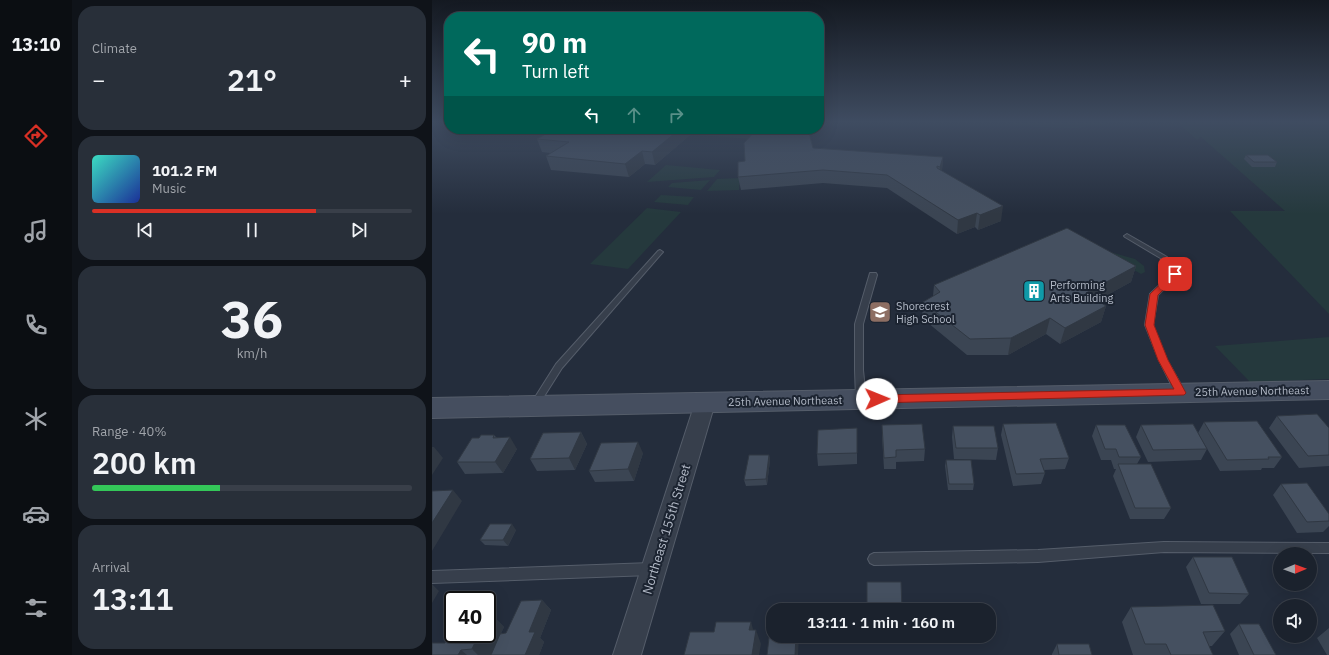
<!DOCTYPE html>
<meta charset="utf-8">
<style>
:root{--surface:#1b222d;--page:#282f39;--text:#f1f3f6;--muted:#a0a4aa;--line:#393f49;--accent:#d93025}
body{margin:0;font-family:"IBM Plex Sans",sans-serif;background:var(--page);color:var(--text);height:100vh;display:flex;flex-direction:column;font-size:15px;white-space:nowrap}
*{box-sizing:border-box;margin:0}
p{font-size:13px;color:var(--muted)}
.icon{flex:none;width:22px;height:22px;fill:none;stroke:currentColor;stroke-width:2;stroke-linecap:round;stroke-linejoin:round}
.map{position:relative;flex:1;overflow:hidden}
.side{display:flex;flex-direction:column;gap:6px;padding:6px;background:#0f1319;width:360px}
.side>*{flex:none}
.hud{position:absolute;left:12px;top:12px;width:380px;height:122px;border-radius:16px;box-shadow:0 4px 16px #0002,0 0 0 1px var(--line);background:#00695c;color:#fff;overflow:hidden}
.needle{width:26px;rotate:89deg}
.controls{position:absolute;left:841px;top:547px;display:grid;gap:8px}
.controls a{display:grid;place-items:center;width:44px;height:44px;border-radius:50%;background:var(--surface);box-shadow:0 4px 16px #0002,0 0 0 1px var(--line);font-size:20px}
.speed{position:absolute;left:12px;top:591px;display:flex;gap:8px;font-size:20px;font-weight:700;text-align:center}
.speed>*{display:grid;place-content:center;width:52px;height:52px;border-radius:50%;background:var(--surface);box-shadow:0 4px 16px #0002,0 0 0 1px var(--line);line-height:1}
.speed .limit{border:2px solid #111;border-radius:6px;background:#fff;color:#111}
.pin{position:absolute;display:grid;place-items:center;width:34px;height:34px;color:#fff;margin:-17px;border-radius:8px;box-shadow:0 2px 6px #0006}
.me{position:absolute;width:44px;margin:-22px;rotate:89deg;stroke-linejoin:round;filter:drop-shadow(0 0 3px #0008)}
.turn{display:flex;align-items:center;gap:14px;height:84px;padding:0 12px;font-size:18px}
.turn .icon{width:52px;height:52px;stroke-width:2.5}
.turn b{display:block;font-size:28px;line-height:34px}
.lanes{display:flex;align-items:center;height:38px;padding:0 12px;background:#0003;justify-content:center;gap:20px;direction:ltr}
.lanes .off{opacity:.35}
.big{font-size:30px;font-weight:600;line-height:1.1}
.side .widget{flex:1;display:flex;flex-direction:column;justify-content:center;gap:6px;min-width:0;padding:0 14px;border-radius:16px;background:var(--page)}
.side .dial{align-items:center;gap:0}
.dial b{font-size:52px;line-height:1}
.song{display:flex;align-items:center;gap:12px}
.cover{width:48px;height:48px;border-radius:6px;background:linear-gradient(135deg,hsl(170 70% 55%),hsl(230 70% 35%))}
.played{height:4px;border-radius:2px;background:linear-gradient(90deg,var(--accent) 70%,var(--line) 70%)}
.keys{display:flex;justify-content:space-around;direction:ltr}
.heat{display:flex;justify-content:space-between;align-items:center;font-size:22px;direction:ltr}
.charge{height:6px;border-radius:3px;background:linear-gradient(90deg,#34c759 40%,var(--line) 0)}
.trip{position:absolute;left:334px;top:603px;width:230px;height:40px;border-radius:16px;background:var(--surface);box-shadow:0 4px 16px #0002,0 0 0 1px var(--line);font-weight:600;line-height:40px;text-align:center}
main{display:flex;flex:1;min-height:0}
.tabs{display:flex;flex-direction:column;width:72px;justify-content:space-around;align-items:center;background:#0b0e12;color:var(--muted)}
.tabs .icon{width:28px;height:28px}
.tabs .current{color:var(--accent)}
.tabs b{font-size:18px;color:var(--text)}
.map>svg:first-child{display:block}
</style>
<main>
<nav class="tabs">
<b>13:10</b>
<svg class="icon current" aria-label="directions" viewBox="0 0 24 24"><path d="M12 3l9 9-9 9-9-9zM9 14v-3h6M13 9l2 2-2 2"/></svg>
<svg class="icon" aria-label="music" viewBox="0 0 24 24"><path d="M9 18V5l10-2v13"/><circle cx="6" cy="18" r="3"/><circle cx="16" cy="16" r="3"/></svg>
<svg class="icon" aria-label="phone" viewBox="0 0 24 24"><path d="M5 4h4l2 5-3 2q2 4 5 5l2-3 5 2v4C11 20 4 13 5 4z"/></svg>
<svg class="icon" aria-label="climate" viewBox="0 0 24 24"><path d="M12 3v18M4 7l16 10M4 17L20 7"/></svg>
<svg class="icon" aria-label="car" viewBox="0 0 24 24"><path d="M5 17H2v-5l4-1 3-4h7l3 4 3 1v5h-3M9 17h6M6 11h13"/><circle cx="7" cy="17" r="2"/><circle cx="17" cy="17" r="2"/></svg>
<svg class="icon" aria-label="filters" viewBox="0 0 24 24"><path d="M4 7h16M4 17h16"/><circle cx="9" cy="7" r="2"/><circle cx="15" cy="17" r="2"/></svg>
</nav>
<section class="side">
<div class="widget"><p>Climate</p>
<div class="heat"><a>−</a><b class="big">21°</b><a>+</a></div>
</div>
<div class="widget">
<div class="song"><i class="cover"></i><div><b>101.2 FM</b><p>Music</p></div></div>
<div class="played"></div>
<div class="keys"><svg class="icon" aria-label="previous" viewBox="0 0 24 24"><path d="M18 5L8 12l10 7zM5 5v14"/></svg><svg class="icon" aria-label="pause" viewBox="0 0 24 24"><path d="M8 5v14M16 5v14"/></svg><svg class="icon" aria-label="next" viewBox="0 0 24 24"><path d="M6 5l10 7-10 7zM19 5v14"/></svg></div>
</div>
<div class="widget dial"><b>36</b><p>km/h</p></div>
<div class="widget"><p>Range · 40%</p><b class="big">200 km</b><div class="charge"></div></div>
<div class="widget"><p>Arrival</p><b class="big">13:11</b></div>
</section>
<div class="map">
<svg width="897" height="655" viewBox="0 0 897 655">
<rect width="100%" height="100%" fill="#242d3c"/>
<path fill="#25393d" d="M686,122L645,128L603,127L572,123Z
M745,122H897V314L798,211H853L769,137L765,140Z
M274,129H321V134L317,139L267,135Z
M234,165L288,170L282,177L215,182Z
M308,178L307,190L275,191L285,179Z
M278,180L269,190L236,187L240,183Z
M229,195L262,197L256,205L222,202Z
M215,208L249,212L196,269L158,264Z
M678,252L703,259L712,266L713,272L709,274L674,254Z
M897,337V379L818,382L783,346Z"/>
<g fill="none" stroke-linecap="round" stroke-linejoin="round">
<g stroke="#555d6a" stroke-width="2">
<path id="lane" d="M695,234L735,257L747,274L726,295L721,325L735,360L753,392L751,394H745L743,392L727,360L713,325L718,294L739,274L730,259L693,237L692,236Z
M228,250L231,252L230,253L130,368L106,406L103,407L100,406L98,404L100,402L124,364L226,251Z
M438,273H444L445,275L431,324V370L434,399L432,401H426L424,399L423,370V324Z
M732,542L897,543V553L732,552L606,562L442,565L438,563L436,559L438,555L442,553L606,550Z
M219,563L223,565L225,569L223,573L219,575L0,583V571Z"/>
</g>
<g stroke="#555d6a" stroke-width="2">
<path id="street" d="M273,396L280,398L283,403L209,655H181L263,403L266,398Z"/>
</g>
<g stroke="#555d6a" stroke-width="2">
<path id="secondary" d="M897,381V399L0,418V398Z"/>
</g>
<use href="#lane" fill="#373f4c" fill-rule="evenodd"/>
<use href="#street" fill="#373f4c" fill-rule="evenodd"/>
<use href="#secondary" fill="#454e5f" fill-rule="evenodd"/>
</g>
<path fill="#3b4553" d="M122,129H265L223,165L213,164L197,177L119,170L114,156L119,153L110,152L105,139Z
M332,129H376L381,148L511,157L510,171L569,221L546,230L543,227L525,234L455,188L391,183L309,190L306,177L313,161L332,130Z
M814,155L845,162L843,167H820L812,159Z
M704,266L699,282L666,300L674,306L669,322L628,344L614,334L576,355H535L490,318L491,302L501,296L502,285Z
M845,416L897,428V466L867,468L837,428Z
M772,422L850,457L842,468H830L829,470L788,471L766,433Z
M571,424L637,458L633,469L612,470L613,473L609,484L581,486L569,435Z
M450,425L493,449L492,461L464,462V469H452L450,436Z
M664,425L709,457L705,464L739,508L732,519H698L681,476L684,469H682L679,460H669L660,436Z
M709,425L775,449L769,460L716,462L704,437Z
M521,426L566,448L564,460L522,459L520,437Z
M425,428V464L386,466L385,454Z
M149,432L155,444L143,470L105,471L98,459Z
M62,435L64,437L85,449L71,473L33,474L25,462L47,438Z
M211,453L202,481L163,482L157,471Z
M337,455L338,460L335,485L314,486L312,480Z
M514,460L542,484L541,490H516L513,466Z
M849,484L897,514V526L891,532L865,533L841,495Z
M84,530L76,546L53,545L48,540Z
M761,557L817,594L808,604H769L754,567Z
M110,600L119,610L108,638L112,642L107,655H0L13,643L57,612L72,627L69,633H74Z
M699,607L793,631L780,646H777L781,655H701L690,622Z
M807,624L844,655H807L798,634Z
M897,628V655H895L885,638Z
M625,644L660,655H620V654Z"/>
<path fill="#303843" d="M248,129H265L223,165L220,152Z
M210,151L213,164L197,177L193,164Z
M511,157L510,170L507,180L508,167Z
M571,206L569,221L546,230L548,215Z
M545,213L543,227L525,234L526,220Z
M704,266L699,282L650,309L654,293Z
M674,306L669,322L628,344L633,328Z
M618,318L614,334L576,355L579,338Z
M149,432L155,444L143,470L137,458Z
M78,437L85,449L71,473L63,462Z
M206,442L211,453L202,481L196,469Z
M0,447H2L11,458L0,475Z
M337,455L338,460L335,485L334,479Z
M21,490L30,501L0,551V523Z
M80,524L84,530L76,546L71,540Z
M0,584L7,591L0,603Z
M110,600L119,610L108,638L112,642L107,655H93L97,632Z
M57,612L72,627L59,655H46L40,649L47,634H55V617Z
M319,622L323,636L324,630L329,644L327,655H320L317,630Z
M364,636H367L366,655H363Z
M29,650L35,655H26Z"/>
<path fill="#455060" stroke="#303843" d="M122,129H248L220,152L210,151L193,164L114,156L137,142L105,139Z
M332,129H376L381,148L511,157L508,167L505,166V168L571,206L548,215L545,213L526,220L455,175L391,170L306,177V162L313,161L312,143L323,131L332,130Z
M814,155H836L845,162H822Z
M635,228L704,266L654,293L674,306L633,328L618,318L579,338L538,339L491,302L508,292L502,285Z
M885,414L897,428V455L876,456L845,416Z
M825,421L850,457H836L837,459L795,460L772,422Z
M624,423L637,458L608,459L613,473L584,474L571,424Z
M490,424L493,449L464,450V457L452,458L450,425Z
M761,424L775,449L721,450L709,425Z
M664,425H693L709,457H687L684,449H673Z
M521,426H562L566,448H524Z
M425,428V453L385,454L386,430Z
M149,432L137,458L98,459L111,433Z
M49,435H62L61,438L78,437L63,462H25L40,438H47Z
M206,442L196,469L157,471L169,443Z
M317,455H337L334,479L312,480Z
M514,460H539L542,484H517Z
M686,464H719L739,508H703Z
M875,483L897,514V521L875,522L849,484Z
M21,490L0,523V491Z
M58,524H80L71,540H48Z
M761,557H800L817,594L777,593Z
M435,582H469L470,610H435Z
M110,600L97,632H103L93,655H59L68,634L74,633L89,601Z
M781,605L793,631L771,632L781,655H739L734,644H713L699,607Z
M340,612H341V636H364L363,655H335Z
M284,622H319L317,630H324L320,655H252L258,632H282Z
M807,624H827L844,655H822Z
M21,627V634H47L40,649L29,650L26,655H0V643H13Z
M625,644H657L660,655H627Z"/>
<linearGradient id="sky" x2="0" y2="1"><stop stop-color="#141921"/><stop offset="0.57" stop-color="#3f4c61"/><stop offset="1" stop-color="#3f4c61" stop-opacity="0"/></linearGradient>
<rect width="897" height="214" fill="url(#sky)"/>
<path fill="#d93025" stroke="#8d1f18" d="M743,272L747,274L746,276L726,295L722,325L736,360L754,393L752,395L445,403L441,402L439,399L441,396L445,395L742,389L726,360L713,325L718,294L740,273Z"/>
<defs>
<g id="building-square" transform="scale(1.15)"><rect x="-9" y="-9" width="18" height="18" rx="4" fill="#0f9aa8" stroke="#1c2431"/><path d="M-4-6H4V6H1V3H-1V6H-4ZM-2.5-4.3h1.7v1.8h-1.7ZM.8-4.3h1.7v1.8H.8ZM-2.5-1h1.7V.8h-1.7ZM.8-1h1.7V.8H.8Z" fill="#fff"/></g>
<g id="school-square" transform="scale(1.15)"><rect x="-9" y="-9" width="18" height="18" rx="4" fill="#8d6e63" stroke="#1c2431"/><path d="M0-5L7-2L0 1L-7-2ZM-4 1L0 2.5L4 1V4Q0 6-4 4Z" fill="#fff"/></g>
</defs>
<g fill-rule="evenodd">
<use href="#building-square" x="602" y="291"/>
<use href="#school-square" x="448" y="312"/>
</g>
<g text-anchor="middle" stroke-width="4" stroke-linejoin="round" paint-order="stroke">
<g font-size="11" fill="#b3bac7" stroke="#1c2431" text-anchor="start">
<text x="618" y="289">Performing<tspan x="618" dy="13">Arts Building</tspan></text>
<text x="464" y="310">Shorecrest<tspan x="464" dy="13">High School</tspan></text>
</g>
<g font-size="11" fill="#b3bac7" stroke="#1c2431">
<text transform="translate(820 391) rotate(-1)" y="4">25th Avenue Northeast</text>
<text transform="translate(353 401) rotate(-1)" y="4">25th Avenue Northeast</text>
</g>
<g font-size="13" fill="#b3bac7" stroke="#1c2431">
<text transform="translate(234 529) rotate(-73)" y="5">Northeast 155th Street</text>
</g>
</g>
</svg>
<div class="controls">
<a><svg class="needle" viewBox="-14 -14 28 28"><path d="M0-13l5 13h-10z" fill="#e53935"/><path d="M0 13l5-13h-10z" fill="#a0a4aa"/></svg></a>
<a><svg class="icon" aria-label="sound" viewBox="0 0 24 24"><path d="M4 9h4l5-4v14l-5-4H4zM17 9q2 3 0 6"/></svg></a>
</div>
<div class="speed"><div class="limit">40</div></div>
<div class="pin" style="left:743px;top:274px;background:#d93025"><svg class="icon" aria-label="arrive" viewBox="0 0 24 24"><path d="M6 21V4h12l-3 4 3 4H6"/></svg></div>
<svg class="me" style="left:445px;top:399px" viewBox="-20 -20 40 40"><circle r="19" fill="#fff"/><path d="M0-13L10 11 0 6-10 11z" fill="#d93025"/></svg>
<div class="trip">13:11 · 1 min · 160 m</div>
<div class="hud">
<div class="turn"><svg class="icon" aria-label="left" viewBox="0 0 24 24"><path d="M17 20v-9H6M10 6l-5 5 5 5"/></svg><div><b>90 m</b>Turn left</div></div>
<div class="lanes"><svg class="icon" aria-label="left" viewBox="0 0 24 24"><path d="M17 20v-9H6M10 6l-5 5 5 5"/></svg><svg class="icon off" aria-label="ahead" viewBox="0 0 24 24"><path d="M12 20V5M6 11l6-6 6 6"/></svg><svg class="icon off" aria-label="right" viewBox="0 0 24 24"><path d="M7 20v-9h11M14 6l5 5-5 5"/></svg></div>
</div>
</div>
</main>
